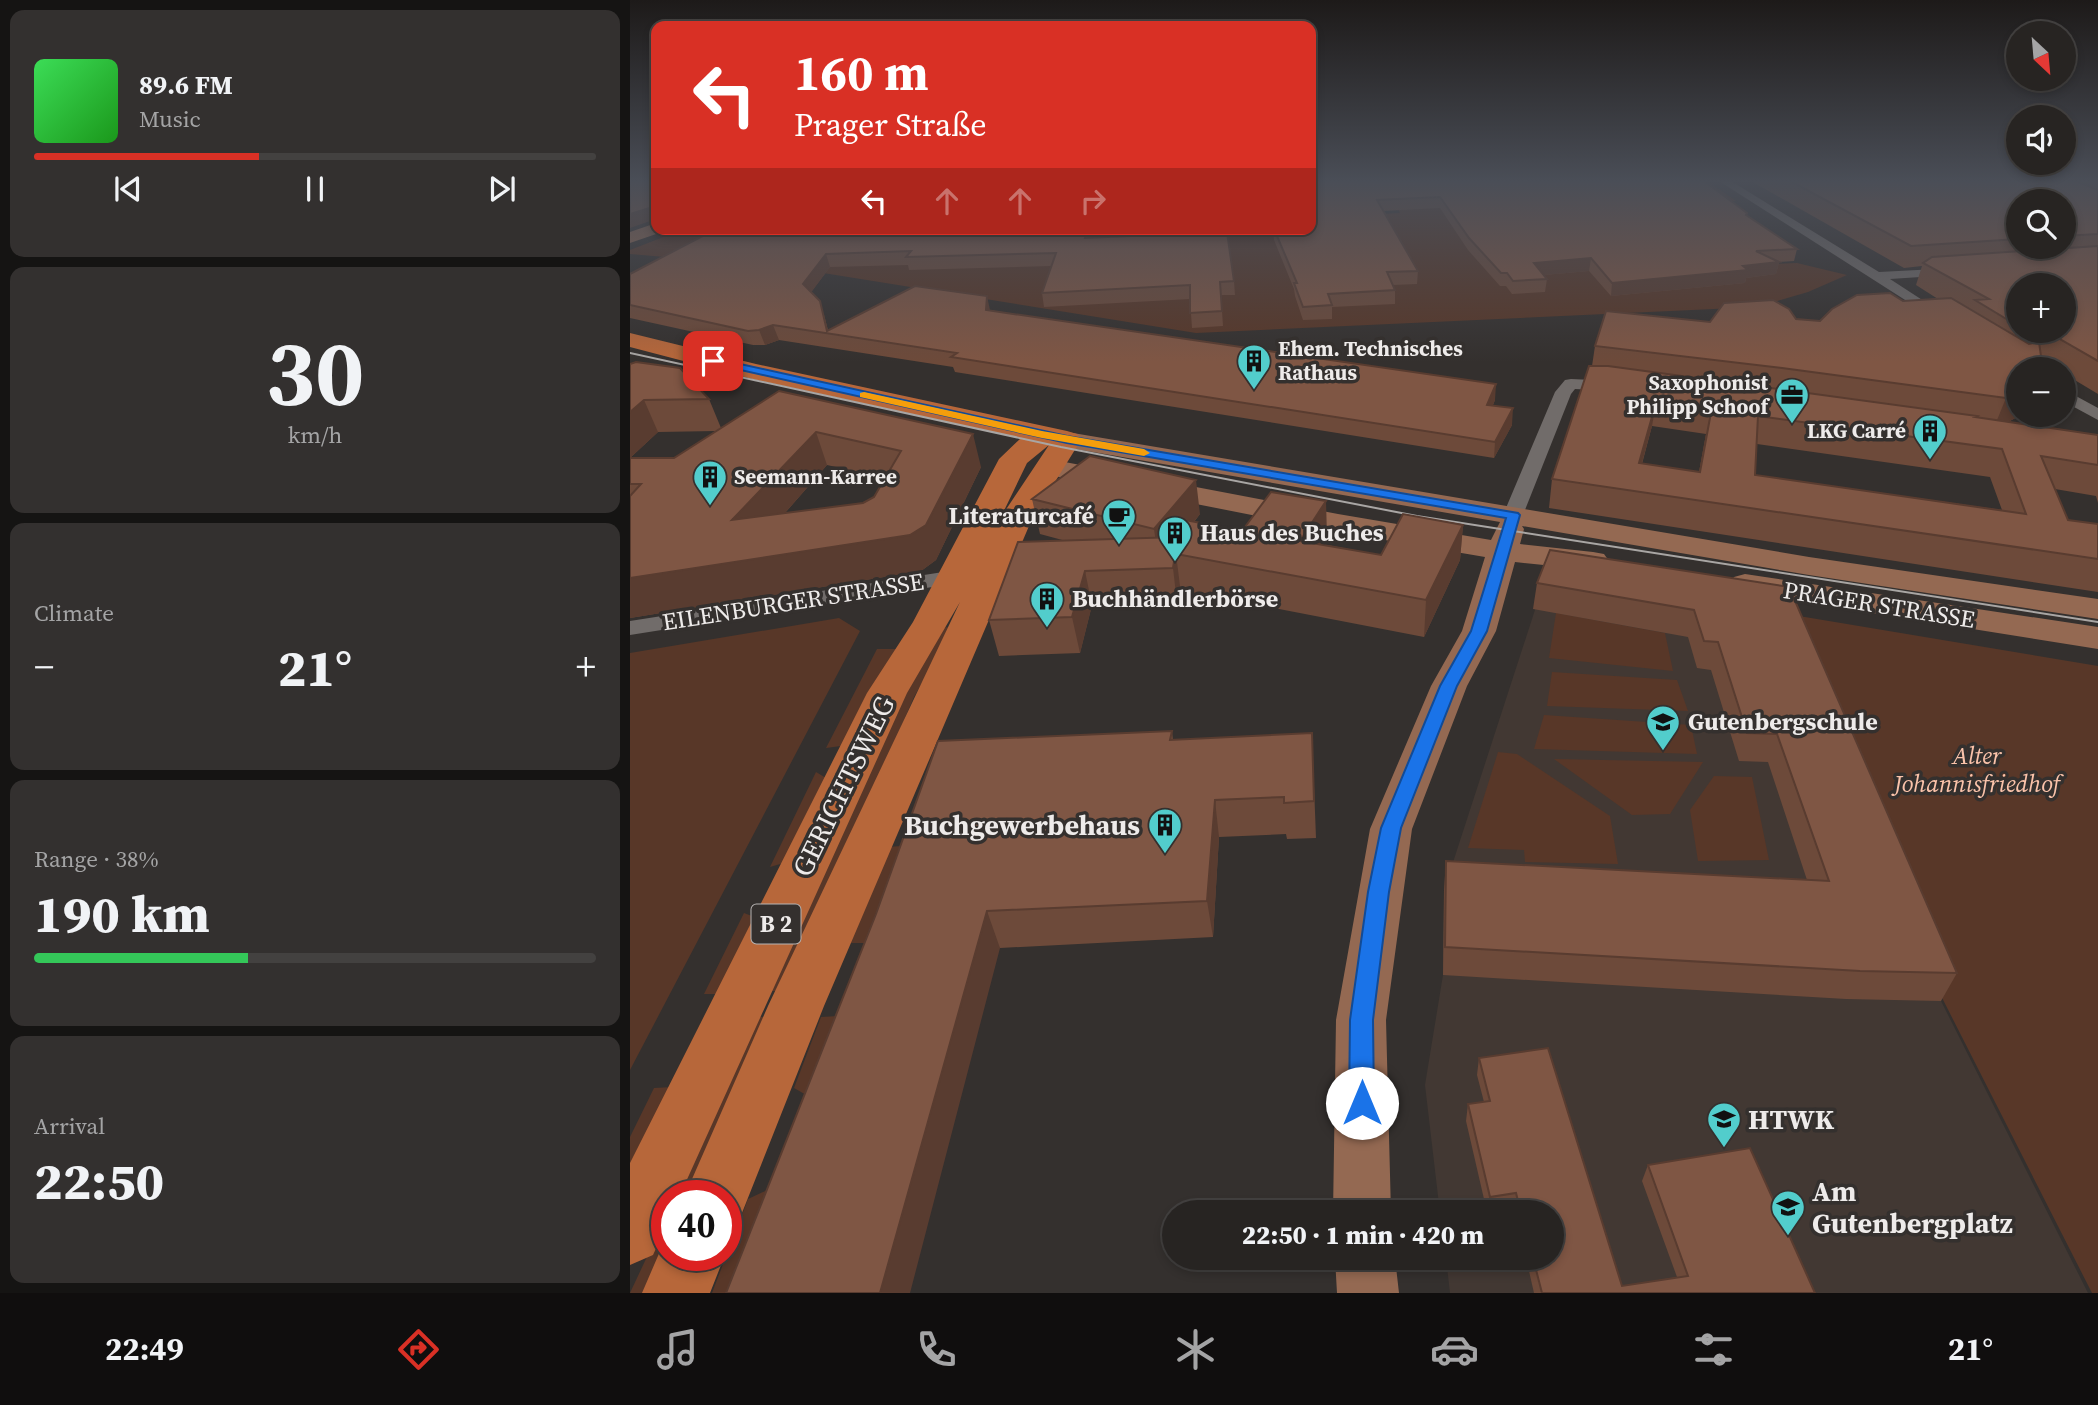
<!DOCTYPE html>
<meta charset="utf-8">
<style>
:root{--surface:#272422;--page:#33302f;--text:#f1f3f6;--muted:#a4a4a5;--line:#434140;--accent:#d93025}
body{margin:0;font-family:"Source Serif 4",serif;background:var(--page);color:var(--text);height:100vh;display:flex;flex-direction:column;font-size:26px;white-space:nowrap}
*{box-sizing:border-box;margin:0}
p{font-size:23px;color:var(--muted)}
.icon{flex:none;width:38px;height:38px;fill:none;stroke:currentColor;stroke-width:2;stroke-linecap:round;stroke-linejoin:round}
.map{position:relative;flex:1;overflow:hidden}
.drawer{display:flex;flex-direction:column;gap:10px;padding:10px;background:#151413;width:630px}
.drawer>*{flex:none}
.hud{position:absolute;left:21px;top:21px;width:665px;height:214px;border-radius:14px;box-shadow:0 4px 10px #0003,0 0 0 2px var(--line);background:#d93025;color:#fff;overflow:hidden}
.needle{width:46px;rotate:154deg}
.fabs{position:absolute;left:1376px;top:21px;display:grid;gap:14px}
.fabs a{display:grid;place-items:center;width:70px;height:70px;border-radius:50%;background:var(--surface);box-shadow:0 4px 10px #0003,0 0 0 2px var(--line);font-size:35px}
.speed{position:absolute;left:21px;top:1180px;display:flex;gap:14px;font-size:35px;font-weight:700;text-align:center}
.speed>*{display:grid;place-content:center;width:91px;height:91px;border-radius:50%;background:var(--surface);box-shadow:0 4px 10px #0003,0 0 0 2px var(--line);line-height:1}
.speed .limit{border:10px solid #d22;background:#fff;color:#111}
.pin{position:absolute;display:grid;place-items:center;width:60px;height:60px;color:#fff;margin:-30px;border-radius:14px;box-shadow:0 4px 10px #0006}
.me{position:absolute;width:77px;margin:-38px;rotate:0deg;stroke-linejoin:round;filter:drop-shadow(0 0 5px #0008)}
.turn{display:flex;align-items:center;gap:24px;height:147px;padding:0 28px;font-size:32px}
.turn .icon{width:91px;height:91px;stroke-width:2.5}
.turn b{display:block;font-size:49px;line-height:60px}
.lanes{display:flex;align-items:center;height:66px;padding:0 28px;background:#0003;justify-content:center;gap:35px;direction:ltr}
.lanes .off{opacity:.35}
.big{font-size:52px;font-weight:800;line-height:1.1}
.drawer .widget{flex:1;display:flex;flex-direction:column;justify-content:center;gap:10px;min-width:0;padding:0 24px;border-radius:14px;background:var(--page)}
.drawer .dial{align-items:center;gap:0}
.dial b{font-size:91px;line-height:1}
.song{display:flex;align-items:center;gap:21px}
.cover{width:84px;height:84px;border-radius:10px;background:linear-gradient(135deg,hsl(130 70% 55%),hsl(120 70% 35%))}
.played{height:7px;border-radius:4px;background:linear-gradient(90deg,var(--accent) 40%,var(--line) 40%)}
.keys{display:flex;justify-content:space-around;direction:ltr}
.heat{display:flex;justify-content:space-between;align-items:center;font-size:38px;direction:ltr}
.charge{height:10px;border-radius:5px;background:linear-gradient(90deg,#34c759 38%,var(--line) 0)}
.trip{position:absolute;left:532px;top:1200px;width:402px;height:70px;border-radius:35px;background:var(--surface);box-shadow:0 4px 10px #0003,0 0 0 2px var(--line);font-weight:800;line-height:70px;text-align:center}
.tabs{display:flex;height:112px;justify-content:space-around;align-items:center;background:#100e0e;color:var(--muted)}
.tabs .icon{width:49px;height:49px}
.tabs .selected{color:var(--accent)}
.tabs b{font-size:32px;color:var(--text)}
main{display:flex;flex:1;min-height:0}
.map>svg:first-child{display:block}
</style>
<main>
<section class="drawer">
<div class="widget">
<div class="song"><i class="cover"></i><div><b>89.6 FM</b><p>Music</p></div></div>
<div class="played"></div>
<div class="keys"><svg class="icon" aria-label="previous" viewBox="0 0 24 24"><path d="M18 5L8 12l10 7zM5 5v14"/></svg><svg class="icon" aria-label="pause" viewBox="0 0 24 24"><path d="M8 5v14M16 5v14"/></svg><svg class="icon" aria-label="next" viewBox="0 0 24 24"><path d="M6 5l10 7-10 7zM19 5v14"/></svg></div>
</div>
<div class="widget dial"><b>30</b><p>km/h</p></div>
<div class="widget"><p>Climate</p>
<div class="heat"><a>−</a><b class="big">21°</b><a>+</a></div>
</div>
<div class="widget"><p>Range · 38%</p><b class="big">190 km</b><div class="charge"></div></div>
<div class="widget"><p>Arrival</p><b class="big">22:50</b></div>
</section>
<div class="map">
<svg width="1468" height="1293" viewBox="0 0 1468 1293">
<rect width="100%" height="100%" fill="#34302e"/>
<path fill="#423833" d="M916,576L1047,596L1311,1001L1458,1293H820L816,1258H922V1213H810L795,1085L813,975L814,890Z"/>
<path fill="#583728" d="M966,181H1077L1106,201L1084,202L957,270L1167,263L1217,275L1178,292L1127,307L566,333L162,268L0,254V250L54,229H681V218L770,213L763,198Z
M926,613L1035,633L1043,671L919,658Z
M1151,613L1468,666V1293H1462L1304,982Z
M209,618L230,631L0,1070V653Z
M318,627L307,656L284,697L157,991H141L271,698L313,628Z
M247,649H266L211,746L196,748Z
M922,672L1047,680L1058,711L917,706Z
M914,715L1061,725L1067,754L904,749Z
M868,752L887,754L980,816L988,864L895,862L894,850L838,848Z
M924,759L1073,762L1040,814L1002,815Z
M186,772L196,778L157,862L140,867Z
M1084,776L1122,777L1139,860L1068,861L1060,810Z
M272,846L234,943H219L256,847Z
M114,913L127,918L90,994H74Z
M209,1016L178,1096L164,1088L191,1017Z
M127,1017H144L67,1195H45Z
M43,1087L0,1164V1137L24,1088Z
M144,1187L102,1293H82L118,1199Z
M37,1214V1255H41L24,1293H0Z"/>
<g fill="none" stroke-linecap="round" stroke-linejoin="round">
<path fill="#716c6a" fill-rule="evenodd" d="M1089,181H1101L1249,272L1326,268V274L1321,275L1260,279L1320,318L1318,321H1308Z
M941,379L985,381L993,386L985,391L945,389L941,394L893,515L890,519H876L873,515L925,392L935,380Z
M1433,389L1468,408V420L1433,401Z
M326,570L334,572L337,577L334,582L0,635V621Z"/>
<path fill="#946952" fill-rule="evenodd" d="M26,223V229H34L32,232L0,243V232Z
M437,432L1179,557L1468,599V619L1179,575L892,526L894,529L890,544L963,552L974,554L979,561L974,568L963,570L885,562L866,631L837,686L782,829L756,1020L761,1213H703L706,1020L740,829L801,686L832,631L855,557L708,532L419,475L409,473L405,467L409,461L419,459L708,514L861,540L870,522L428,446L424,440L428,434Z
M1115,574L1468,627V649L1104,591L1099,584L1104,577Z
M705,1258H765L769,1293H707Z"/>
<path fill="#b7673a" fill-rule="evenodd" d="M0,333L126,364L437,431L447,434L451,440L402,519L194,1006L110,1218L96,1223V1195H55L138,1006L330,602L277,693L50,1195H37V1225L23,1255L0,1265V1163L237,693L283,622L369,459L391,438L126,380L0,347ZM419,445L371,517L397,463Z
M37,1235V1255H95L80,1293H12Z"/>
<path stroke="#a9a6a4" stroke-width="2" d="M0,353L431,447L787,516L1468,622"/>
</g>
<path fill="#6d4a3a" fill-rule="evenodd" d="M681,181L1117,213L1116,216L1167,249L1164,261L1149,262L1146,274L1116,278L1115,283L981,296L959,271L914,275L917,279L915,292L882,294L876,286H870L838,250L810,208L753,211L788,271L787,284L763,285L765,290V304L702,307V319L673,320L665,296L664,289L644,240L643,229H681Z
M1121,181H1468V394L1433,373V369H1427L1411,359L1388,415H1390L1389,416L1378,422L1468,435V503L1466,496L1425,489L1438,520L1468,524V592L919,508L922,479L962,366L965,346L1080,322L1166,319L1190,321L1273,301L1308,299L1286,285L1292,266L1274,268ZM1388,201H1433V247H1388ZM1388,285L1433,331H1388ZM1022,426L1076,434L1069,472L1012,464ZM1127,444L1360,477L1372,510L1125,475Z
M86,229H465L462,238L604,281L605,295H591L593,326L562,328L560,299L414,307L412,293L421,266L279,270L278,265L200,267L181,292L194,315L198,330L360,310L865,400L863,405L882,425L864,458L325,372L323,367L149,340L135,345H123L0,318V274Z
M0,364L79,399L91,428L149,391L351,467L306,560L291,571L0,618V458H44L86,431L28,432L0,458ZM197,465L255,478L244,497L233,503L155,513Z
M402,499L570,514L564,522L612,531L697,536L692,544L751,555L833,525L830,560L794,637L550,590V586L547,603L462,605L450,653L369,656L359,620L436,541L410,534Z
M907,583L1159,587L1327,973L1311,1001L1216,999L813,975L814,890L816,861L1177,880L1138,762L1109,761L1081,670L1067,668L1058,637L903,609Z
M542,731L543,740L682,733L686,838L657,839L656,834L589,837L583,937L370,948L246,914Z
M849,1058L992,1286L1047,1277L1012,1181L1018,1165L1185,1293H904L896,1258H922V1213H884L883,1208L857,1212L836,1121L838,1104L854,1102L847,1075Z"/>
<path fill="#593c30" d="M25,205L26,209V219L0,228V214Z
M458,229H465L457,251L455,238Z
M196,254L200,267L177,298L173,284Z
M961,258L959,271L903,276L904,263Z
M1149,262L1146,274L1116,278L1115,283L981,296L982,283Z
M357,296L360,310H356Z
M143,325L149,340L135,345L129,330Z
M866,384L865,400L856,421L857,405Z
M1388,392V415H1390L1389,416L1363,430L1376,398Z
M1027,399L1022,426L1004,492L1009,463Z
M14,400L28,432L0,458V412Z
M883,408L882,425L864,458L865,442Z
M186,432L197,465L117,556L102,520Z
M343,434L351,467L306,560L291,571L0,618V578L280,535Z
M566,480L570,514L548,541L546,554L550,586L547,603L543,568L529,565L524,529Z
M696,501L697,536L671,577L670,541Z
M833,525L830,560L794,637L796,600Z
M455,571L462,605L450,653L442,617Z
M585,800L589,837L583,937L577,901Z
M357,911L370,948L280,1293H250Z"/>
<path fill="#7f5644" stroke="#593c30" stroke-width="2" fill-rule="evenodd" d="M0,181H26V206L0,214Z
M681,181H1074L1117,213L1116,215L1167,249L1126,251L1149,262L1113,266L1118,270L982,283L961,258L904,263L917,279L883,281L877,273H871L839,238L810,197L747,200L788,271L757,272L765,290L698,294L702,305L673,307L664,283H667L644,229H681Z
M1160,181H1446L1468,190V234L1433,236V201H1388V239L1281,246Z
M86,229H458L455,238L597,232L604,281L590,282L592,311L560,313V285L412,293L426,253L276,257L281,251L196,254L173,284L190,301L197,331L285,286L357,296L356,310L866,384L857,405L883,408L865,442L321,357L327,353L143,325L129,330L118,331L0,305V274Z
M1468,246V361L1416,331H1433V285H1388V326L1345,300L1359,299L1293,263L1302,257Z
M1260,293L1273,301L1321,298L1399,344L1409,342L1412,363L1409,369H1388V392L1376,398L1152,368L965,346L976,311L1080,322L1094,303L1143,300L1159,309L1166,319L1190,321L1202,309L1227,295Z
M1396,331H1405L1406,337Z
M6,362L50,368L79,399L14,400L0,412V364Z
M959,366H978L1347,416L1345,417L1468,435V465L1411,456L1438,520L1468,524V559L922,479ZM1027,399L1082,407L1070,472L1009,463ZM1128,416L1372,449L1396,514L1125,475Z
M149,391L343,434L296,525L280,535L0,578V496L11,484H0V458H44ZM186,432L271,451L244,497L233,503L102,520Z
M460,456L566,480L524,529L402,499Z
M641,492L696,501L670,541L751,555L773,514L833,525L796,600L546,554L550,519L612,531Z
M548,537L543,568L455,571L442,617L359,620L388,542Z
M920,550L1159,587L1327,973L1230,971L815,947L816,861L1199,881L1147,734L1117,733L1088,642L1074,641L1064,610L907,583Z
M542,731L540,740L682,733L684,801L654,803V797L585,800L577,901L357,911L250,1293H96L246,914L308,741Z
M918,1048L992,1286L1058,1276L1018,1165L1120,1148L1185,1293H912L903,1258H922V1213H891L886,1193L860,1197L838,1104L860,1101L849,1058Z"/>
<linearGradient id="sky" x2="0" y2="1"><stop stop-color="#1d1a19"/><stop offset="0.5" stop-color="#4a4e57"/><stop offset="1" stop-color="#4a4e57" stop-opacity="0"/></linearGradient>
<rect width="1468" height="362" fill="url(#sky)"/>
<path fill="#1a73e8" stroke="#114b97" stroke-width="2" d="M83,358L437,436L888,513L890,515L857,631L827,686L771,828L759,892L743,1020L744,1103L740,1111L732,1115L723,1111L719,1103L720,1020L738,892L751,828L810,686L841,631L876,518L437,443L79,363L78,361Z"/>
<path fill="#f59e0b" d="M234,392L412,431L514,449L520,453L514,456L412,438L230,397V393Z"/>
<defs>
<g id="building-pin" transform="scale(1.75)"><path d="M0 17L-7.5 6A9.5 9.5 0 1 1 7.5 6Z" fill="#52cdcc" stroke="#34302e"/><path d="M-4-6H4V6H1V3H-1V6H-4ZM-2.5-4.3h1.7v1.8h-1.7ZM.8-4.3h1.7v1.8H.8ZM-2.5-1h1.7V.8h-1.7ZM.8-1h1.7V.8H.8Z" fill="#111"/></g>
<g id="office-pin" transform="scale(1.75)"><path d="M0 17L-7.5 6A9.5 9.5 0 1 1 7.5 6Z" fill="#52cdcc" stroke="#34302e"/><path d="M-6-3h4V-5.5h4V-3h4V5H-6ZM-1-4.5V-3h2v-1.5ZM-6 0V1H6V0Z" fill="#111"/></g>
<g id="cafe-pin" transform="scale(1.75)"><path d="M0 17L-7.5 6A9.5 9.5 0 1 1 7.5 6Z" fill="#52cdcc" stroke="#34302e"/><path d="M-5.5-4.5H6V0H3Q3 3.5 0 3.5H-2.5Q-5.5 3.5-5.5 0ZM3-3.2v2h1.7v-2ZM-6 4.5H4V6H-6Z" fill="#111"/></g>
<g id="school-pin" transform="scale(1.75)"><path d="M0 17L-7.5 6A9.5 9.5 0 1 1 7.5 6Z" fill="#52cdcc" stroke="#34302e"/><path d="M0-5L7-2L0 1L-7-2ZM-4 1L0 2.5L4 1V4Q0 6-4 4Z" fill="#111"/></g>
<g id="university-pin" transform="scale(1.75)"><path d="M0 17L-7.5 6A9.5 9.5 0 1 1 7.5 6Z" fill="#52cdcc" stroke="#34302e"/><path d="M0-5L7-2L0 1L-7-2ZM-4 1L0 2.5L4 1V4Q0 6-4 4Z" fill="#111"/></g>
</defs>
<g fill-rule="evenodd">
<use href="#building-pin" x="624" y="361"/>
<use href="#office-pin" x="1162" y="395"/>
<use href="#building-pin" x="1300" y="431"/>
<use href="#building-pin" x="80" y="477"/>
<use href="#cafe-pin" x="489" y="516"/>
<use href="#building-pin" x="545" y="533"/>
<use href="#building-pin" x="417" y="599"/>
<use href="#school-pin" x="1033" y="722"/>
<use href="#building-pin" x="535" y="825"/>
<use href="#university-pin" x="1094" y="1119"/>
<use href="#school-pin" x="1158" y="1207"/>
</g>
<g text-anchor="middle" stroke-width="7" stroke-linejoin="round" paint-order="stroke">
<g font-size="21" font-weight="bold" fill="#eeebea" stroke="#34302e" text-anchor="start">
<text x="648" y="356">Ehem. Technisches<tspan x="648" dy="24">Rathaus</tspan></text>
<text x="1138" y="390" text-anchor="end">Saxophonist<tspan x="1138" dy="24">Philipp Schoof</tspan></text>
<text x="1276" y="438" text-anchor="end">LKG Carré</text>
<text x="104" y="484">Seemann-Karree</text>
</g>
<rect fill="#34302e" stroke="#b6b3b2" stroke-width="2" x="121.5" y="904.5" width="49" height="39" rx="5"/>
<g font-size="23" font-weight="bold" fill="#eeebea">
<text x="146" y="932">B 2</text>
</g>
<g font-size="24" font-weight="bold" fill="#eeebea" stroke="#34302e" text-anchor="start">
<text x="464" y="524" text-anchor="end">Literaturcafé</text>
<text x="570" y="541">Haus des Buches</text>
<text x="442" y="607">Buchhändlerbörse</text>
<text x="1058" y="730">Gutenbergschule</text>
</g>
<g font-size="24" fill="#eeebea" stroke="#34302e">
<text transform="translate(163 602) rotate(-9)" y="8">EILENBURGER STRASSE</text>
<text transform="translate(1249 605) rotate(9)" y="8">PRAGER STRASSE</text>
</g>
<g font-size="24" font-style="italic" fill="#fbc3aa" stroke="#34302e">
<text x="1347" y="764">Alter<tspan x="1347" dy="28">Johannisfriedhof</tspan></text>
</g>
<g font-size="28" fill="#eeebea" stroke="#34302e">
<text transform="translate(213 786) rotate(-64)" y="10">GERICHTSWEG</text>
</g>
<g font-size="28" font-weight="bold" fill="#eeebea" stroke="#34302e" text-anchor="start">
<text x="510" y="835" text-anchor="end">Buchgewerbehaus</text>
<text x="1118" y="1129">HTWK</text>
<text x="1182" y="1201">Am<tspan x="1182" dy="32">Gutenbergplatz</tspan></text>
</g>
</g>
</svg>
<div class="fabs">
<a><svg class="needle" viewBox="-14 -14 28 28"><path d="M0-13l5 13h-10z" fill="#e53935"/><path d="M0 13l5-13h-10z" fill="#a4a4a5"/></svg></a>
<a><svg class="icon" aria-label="sound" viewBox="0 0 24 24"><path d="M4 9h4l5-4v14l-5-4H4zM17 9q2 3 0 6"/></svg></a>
<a><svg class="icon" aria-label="search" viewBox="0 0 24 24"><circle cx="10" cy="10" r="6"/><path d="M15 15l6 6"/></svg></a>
<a>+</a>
<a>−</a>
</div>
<div class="speed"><div class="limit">40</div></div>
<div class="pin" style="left:83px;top:361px;background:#d93025"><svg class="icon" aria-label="arrive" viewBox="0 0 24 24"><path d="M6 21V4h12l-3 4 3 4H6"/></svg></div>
<svg class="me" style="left:732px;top:1103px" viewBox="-20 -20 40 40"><circle r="19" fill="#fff"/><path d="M0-13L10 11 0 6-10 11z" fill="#1a73e8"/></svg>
<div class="trip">22:50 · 1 min · 420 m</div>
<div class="hud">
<div class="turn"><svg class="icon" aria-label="left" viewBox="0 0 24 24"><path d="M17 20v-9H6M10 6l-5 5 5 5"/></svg><div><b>160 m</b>Prager Straße</div></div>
<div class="lanes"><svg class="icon" aria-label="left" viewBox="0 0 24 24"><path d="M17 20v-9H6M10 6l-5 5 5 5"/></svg><svg class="icon off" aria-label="ahead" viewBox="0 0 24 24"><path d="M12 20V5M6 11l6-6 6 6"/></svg><svg class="icon off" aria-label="ahead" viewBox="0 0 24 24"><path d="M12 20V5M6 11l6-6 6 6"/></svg><svg class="icon off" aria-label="right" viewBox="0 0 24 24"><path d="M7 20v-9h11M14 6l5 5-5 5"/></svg></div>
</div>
</div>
</main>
<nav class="tabs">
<b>22:49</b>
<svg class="icon selected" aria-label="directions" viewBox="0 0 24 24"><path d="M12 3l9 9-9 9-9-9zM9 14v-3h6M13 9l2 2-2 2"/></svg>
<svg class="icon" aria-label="music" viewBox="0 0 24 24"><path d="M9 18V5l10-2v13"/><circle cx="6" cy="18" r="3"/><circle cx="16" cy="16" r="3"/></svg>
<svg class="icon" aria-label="phone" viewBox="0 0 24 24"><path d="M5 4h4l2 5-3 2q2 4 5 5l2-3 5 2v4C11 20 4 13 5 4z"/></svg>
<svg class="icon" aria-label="climate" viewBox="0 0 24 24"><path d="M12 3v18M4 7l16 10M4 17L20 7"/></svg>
<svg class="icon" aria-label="car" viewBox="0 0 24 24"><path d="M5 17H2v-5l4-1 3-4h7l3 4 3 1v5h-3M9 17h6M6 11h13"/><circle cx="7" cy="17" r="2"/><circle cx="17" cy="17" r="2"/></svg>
<svg class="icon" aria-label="filters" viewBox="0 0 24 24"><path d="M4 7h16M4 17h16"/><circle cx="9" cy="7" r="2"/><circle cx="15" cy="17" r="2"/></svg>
<b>21°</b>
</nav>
